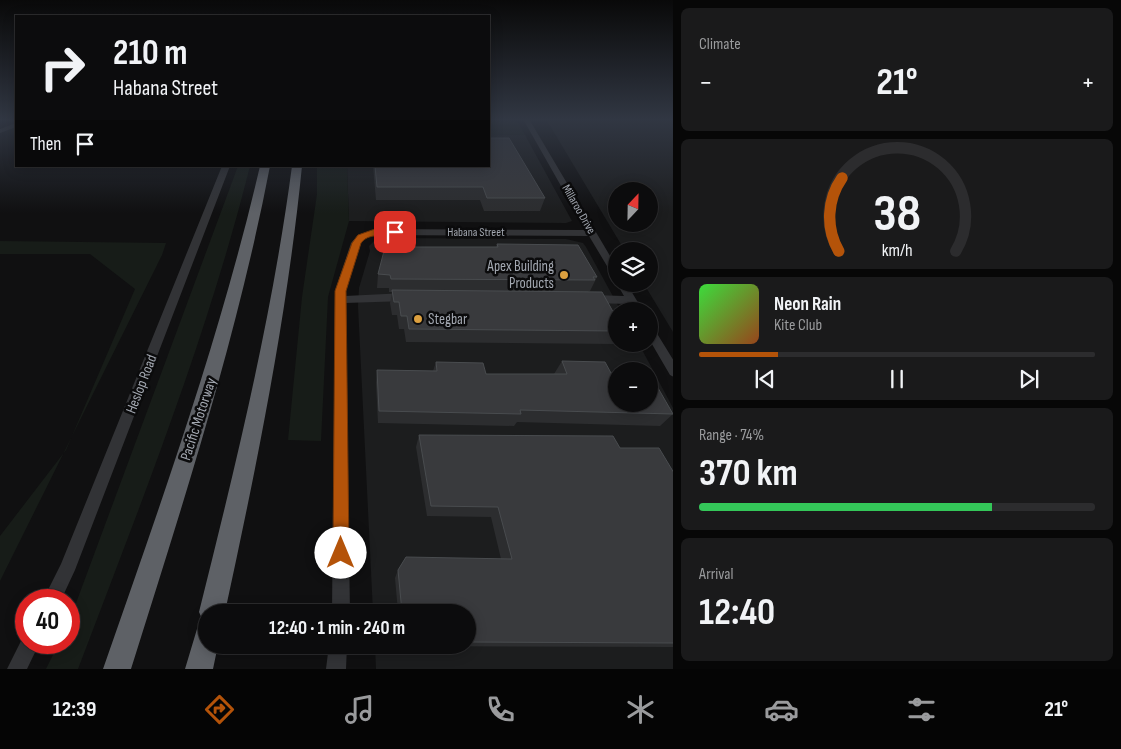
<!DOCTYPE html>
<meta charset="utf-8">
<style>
:root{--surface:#0c0c0d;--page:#1a1a1b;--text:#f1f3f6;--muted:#9a9b9d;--line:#2c2c2e;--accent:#b45309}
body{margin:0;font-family:"Sofia Sans Condensed",sans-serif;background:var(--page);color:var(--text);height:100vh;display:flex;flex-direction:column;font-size:19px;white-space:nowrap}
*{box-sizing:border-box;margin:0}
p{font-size:16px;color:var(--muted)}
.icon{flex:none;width:28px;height:28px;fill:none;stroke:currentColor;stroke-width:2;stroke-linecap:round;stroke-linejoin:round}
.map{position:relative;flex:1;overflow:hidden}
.details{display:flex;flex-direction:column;gap:8px;padding:8px;background:#070707;width:448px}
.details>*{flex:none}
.guide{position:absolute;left:15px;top:15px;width:475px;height:152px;border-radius:0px;box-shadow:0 2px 12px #0003,0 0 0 1px var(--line);background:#0c0c0d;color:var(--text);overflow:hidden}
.needle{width:32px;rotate:22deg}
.tools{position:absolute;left:608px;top:182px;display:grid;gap:10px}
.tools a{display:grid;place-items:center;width:50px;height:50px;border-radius:50%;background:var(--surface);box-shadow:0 2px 12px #0003,0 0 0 1px var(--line);font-size:25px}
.speed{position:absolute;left:15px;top:589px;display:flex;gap:10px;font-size:25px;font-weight:700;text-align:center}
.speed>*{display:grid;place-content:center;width:65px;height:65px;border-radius:50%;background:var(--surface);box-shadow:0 2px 12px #0003,0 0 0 1px var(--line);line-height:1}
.speed .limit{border:8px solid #d22;background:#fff;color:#111}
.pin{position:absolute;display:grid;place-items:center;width:42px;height:42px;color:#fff;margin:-21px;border-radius:10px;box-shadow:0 2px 8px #0006}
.me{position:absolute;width:55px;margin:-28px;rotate:0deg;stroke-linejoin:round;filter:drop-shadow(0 0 4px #0008)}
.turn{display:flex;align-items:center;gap:18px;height:105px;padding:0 15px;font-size:22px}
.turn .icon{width:65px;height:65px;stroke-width:2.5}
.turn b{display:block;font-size:35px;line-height:42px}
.then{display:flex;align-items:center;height:48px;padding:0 15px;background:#0003;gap:10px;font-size:19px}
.big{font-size:38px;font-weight:700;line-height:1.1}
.details .widget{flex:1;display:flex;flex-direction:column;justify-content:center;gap:8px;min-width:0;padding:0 18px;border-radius:8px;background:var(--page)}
.details .dial{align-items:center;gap:0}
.dial svg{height:130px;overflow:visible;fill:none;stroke:var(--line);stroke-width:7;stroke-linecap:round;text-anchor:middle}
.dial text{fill:var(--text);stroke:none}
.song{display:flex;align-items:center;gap:15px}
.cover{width:60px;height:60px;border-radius:8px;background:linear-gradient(135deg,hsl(120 70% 55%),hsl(20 70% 35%))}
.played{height:5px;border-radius:2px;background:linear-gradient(90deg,var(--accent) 20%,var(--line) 20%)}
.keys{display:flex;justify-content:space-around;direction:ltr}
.heat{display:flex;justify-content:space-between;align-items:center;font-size:28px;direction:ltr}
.charge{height:8px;border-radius:4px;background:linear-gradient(90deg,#34c759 74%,var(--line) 0)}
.trip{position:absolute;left:198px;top:604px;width:278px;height:50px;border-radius:25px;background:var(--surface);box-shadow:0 2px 12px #0003,0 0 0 1px var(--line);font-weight:700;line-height:50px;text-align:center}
.tabs{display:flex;height:80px;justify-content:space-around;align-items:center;background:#050505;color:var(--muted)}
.tabs .icon{width:35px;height:35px}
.tabs .selected{color:var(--accent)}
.tabs b{font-size:22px;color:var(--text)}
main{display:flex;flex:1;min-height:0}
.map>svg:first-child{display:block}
</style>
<main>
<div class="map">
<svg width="674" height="669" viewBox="0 0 674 669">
<rect width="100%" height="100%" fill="#101011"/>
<path fill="#1c1d1e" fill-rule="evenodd" d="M546,119H673V332L644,284H649V251H625ZM616,191H649V224H616Z
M489,134L525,135L572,221L566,223L349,221L347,166H489Z
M383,238L566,239L583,243L586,247L621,311H616V344H639L673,408V669H376L375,645H466V612H373L358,306L359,288L370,251L369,246L376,239ZM616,371H649V404H616Z"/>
<path fill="#171c18" d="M489,119H516L525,135L489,134Z
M238,166H250C207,338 141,503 78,669H46L59,643L69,642V622Z
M317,166H347L349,221L328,297L321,441L288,440L302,297L317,194Z
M0,241L166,243L162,255L0,581V536L66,450L135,289L90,254H0Z"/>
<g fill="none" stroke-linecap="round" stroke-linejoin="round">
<path fill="#323336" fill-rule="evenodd" d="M523,119H529L616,266V277L613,276L589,236L376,235L364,239L360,244L345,291V296L406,293L411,297L406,301L345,303L350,612H332L335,291L351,243L358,235L375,229L586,230Z
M16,123V127L0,133V129Z
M222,166H230L75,570L61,600H43L61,564Z
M617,284H627L643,311H633L628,304L592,303L587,299L592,295L624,296Z
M649,326L653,327L674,361V377L670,375L649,339Z
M24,635H26V642H40L27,669H7Z
M329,645H347L346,669H326Z"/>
<path fill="#5e6166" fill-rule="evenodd" d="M260,166H270C237,338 183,503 131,669H103C161,503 220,338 260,166Z
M292,166H302C287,317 257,464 225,612H206V622L203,621L199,612C236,464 272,317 292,166Z
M206,625V645H218L213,669H185L197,629Z"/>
</g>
<path fill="#2c2d2f" d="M373,166H489L545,198L540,211H484L480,200H376Z
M497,244L597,277L590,291H589L588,292L616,317V342L615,344L406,342L404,329H399L397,315H392L390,303L392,292H389V288H377L378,274L496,247Z
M562,361L611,373L673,414L660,426L517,422L514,426L378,423L376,383L377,370L433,371L436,362L486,374H554Z
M419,435L620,448L674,473V647L401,646V645H466V612H398L395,578L398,570L501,559L491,517L427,516L416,447Z"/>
<path fill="#393a3d" stroke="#494c4f" d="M489,138H509L545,198H487L483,187H377L375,166H489Z
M497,244L578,245L597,277H593L595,280L391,279L390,275L378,274L385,247H498Z
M392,290L602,292L616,317V331L409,329L407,316H401L399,302H394Z
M562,361L605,362L611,373H616V404H649V374H650L673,414L520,410L521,414L379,411L377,370L437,371L436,362L483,363L486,374H567Z
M419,435L613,436L620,448H659L674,473V643L466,642V612H402L398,570L406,557L512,559L498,507L431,506Z"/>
<linearGradient id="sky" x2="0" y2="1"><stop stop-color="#090909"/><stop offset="0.56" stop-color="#313743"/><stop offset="1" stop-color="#313743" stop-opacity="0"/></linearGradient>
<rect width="674" height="213" fill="url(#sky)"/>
<path fill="#b45309" stroke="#753606" d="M375,229H395L399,232C388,240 371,230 361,243L346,291L349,553L347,559L341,561L335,559L333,553L335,291L352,243L358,235Z"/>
<g fill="#db9f3f" stroke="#0b0b0c" stroke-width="2">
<circle cx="564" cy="275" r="5"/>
<circle cx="418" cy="319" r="5"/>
</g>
<g text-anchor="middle" stroke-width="5" stroke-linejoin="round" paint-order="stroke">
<g font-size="12" fill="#a3a8b1" stroke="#0b0b0c">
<text transform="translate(579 209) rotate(60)" y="4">Millaroo Drive</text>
<text x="476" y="236">Habana Street</text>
</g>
<g font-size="15" fill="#a3a8b1" stroke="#0b0b0c" text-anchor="end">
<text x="554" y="271">Apex Building<tspan x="554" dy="17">Products</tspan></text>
<text x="428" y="324" text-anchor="start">Stegbar</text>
</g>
<g font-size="15" fill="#a3a8b1" stroke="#0b0b0c">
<text transform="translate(141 384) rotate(-69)" y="5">Heslop Road</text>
<text transform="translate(198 419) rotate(-72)" y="5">Pacific Motorway</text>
</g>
</g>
</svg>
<div class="tools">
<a><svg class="needle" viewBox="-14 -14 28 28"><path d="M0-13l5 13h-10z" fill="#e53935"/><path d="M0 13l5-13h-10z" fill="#9a9b9d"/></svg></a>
<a><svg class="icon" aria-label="layers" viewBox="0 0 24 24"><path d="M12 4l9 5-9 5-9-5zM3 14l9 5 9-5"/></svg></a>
<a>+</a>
<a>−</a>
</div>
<div class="speed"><div class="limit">40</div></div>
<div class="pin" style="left:395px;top:232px;background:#d93025"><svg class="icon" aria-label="arrive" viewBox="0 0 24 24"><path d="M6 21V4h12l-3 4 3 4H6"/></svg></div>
<svg class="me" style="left:341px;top:553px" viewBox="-20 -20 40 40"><circle r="19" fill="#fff"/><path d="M0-13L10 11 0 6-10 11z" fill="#b45309"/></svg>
<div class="trip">12:40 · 1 min · 240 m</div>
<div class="guide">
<div class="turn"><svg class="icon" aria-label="right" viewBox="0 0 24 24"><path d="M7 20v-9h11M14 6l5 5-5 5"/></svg><div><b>210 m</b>Habana Street</div></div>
<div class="then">Then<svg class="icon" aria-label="arrive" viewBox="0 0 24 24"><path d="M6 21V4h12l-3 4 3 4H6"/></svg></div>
</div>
</div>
<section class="details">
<div class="widget"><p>Climate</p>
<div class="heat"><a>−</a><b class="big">21°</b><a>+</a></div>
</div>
<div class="widget dial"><svg viewBox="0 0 100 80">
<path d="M14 69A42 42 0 1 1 86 69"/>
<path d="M14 69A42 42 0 0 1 16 24" stroke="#b45309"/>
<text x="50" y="56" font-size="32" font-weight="700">38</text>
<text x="50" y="72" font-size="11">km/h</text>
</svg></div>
<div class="widget">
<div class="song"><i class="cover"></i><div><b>Neon Rain</b><p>Kite Club</p></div></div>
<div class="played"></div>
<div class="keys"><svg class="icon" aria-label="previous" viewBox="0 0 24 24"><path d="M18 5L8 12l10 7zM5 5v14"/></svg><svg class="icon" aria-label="pause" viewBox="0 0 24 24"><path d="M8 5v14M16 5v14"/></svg><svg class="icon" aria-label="next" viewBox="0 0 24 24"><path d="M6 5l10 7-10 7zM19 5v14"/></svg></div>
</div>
<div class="widget"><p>Range · 74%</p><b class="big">370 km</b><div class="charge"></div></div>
<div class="widget"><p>Arrival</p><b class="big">12:40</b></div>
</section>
</main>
<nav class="tabs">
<b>12:39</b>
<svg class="icon selected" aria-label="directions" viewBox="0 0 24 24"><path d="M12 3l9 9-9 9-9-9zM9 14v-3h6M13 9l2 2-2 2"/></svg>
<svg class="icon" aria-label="music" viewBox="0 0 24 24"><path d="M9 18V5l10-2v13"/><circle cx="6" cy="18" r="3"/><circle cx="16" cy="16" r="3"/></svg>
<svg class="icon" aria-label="phone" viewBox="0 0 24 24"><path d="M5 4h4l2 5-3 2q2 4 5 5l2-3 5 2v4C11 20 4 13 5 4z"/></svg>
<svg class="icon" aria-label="climate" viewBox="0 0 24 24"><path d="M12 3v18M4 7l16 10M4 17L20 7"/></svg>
<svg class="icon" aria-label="car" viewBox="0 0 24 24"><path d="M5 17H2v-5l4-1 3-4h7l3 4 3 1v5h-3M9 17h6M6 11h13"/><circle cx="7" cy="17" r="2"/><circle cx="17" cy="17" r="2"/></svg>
<svg class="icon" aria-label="filters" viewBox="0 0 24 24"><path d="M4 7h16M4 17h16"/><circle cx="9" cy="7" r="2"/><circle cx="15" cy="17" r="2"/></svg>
<b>21°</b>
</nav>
